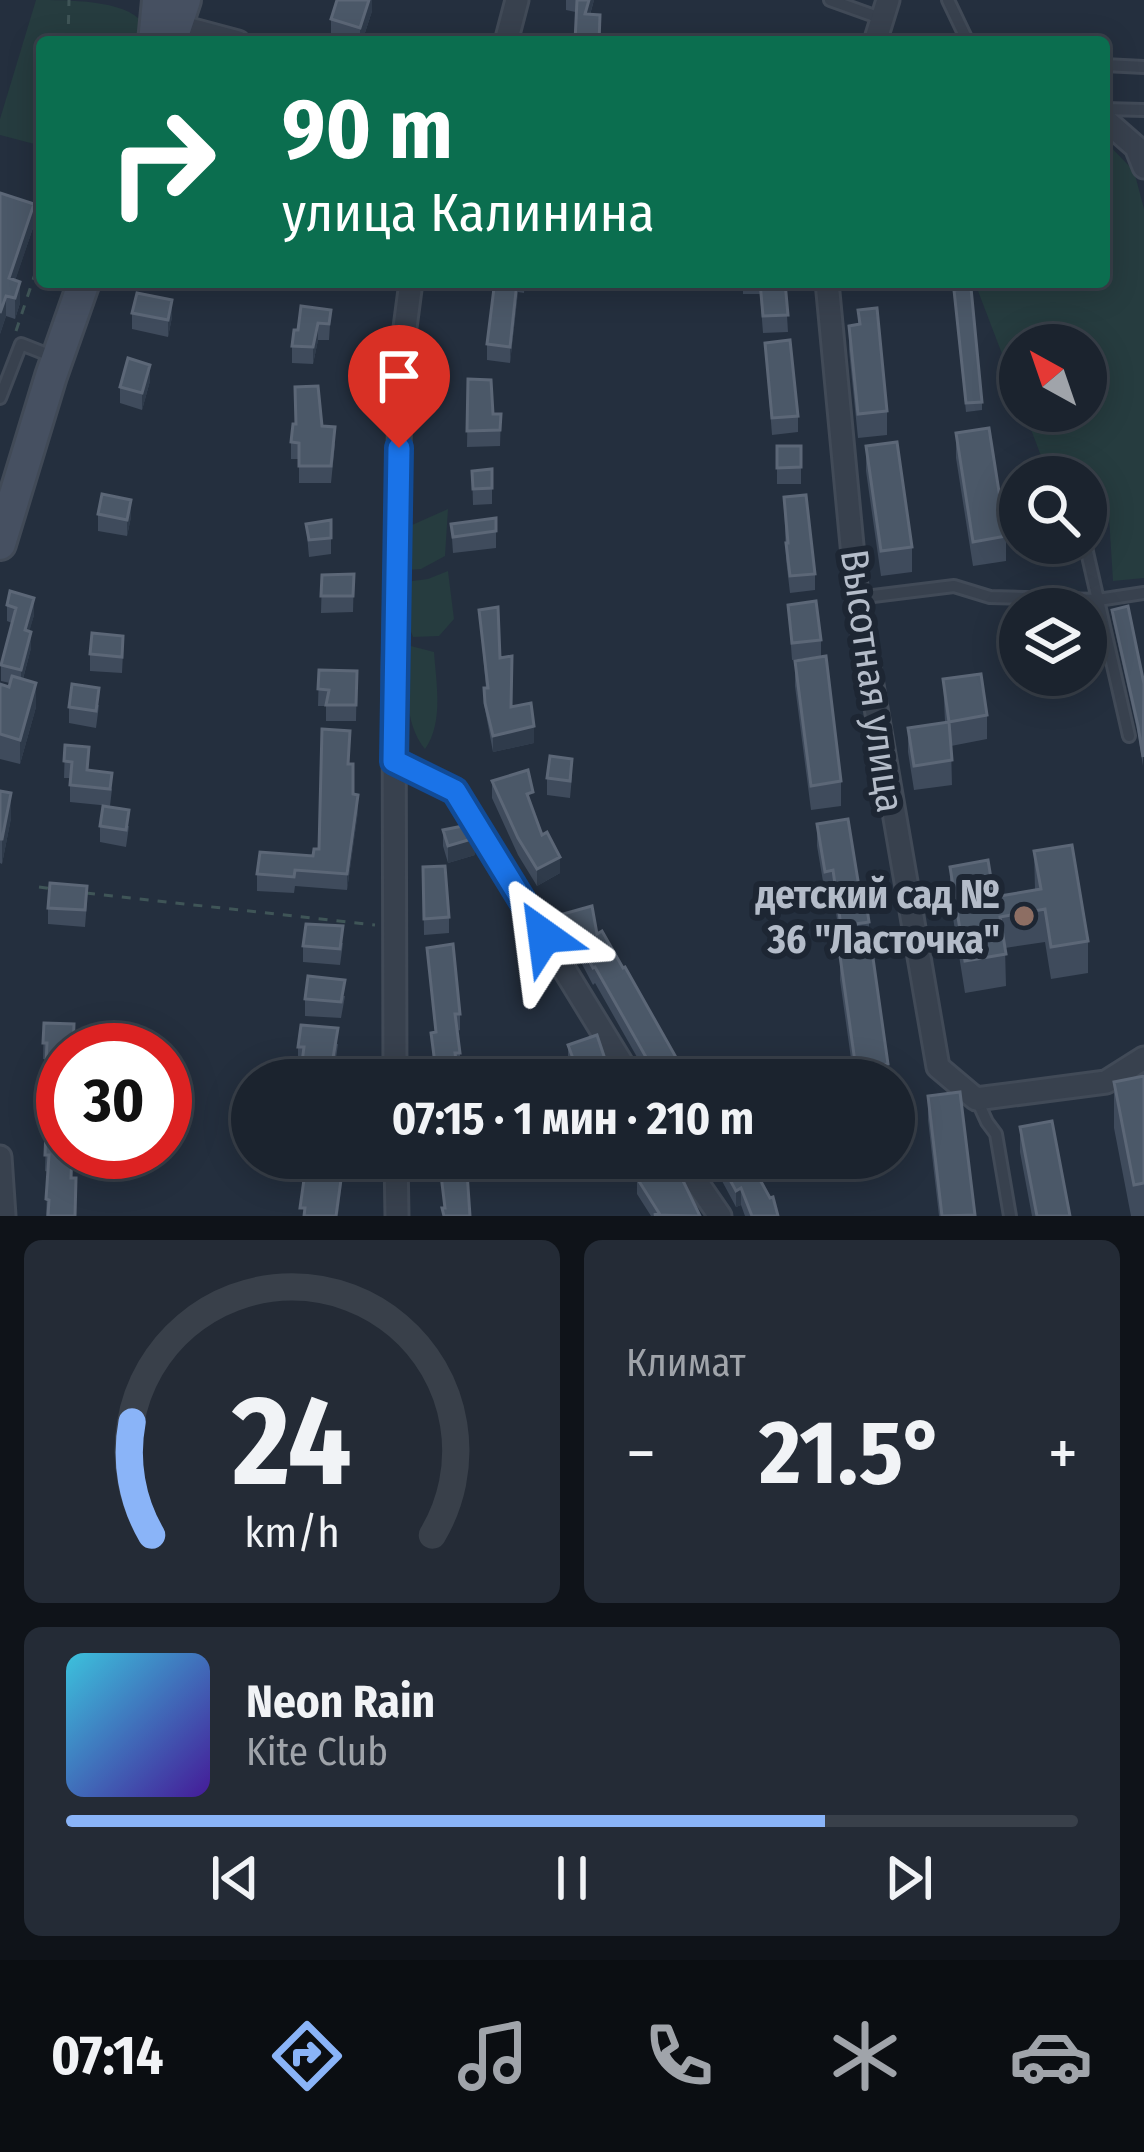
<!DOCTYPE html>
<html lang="ru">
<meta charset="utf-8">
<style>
:root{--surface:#1b232e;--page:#242b36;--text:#f1f3f6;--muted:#a0a4aa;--line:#39404a;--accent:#8ab4f8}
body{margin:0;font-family:"Fira Sans Condensed",sans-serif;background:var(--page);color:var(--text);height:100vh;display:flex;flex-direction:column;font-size:45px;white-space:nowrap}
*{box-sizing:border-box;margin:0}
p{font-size:39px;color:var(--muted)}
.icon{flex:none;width:66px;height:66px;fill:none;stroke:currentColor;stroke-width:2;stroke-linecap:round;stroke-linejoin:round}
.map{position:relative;height:1216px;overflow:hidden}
.details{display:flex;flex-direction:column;gap:24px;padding:24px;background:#0f1319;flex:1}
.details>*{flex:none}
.guide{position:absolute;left:36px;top:36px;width:1074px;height:252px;border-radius:12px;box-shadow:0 6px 30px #0003,0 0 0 3px var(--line);background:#0b6e4f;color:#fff;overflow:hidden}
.needle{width:78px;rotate:320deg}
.fabs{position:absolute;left:999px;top:324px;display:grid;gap:24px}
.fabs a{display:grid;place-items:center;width:108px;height:108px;border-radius:50%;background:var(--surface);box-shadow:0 6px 30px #0003,0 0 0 3px var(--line);font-size:60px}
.speed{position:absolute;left:36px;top:1023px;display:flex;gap:24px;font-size:60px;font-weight:700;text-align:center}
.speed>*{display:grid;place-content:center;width:156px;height:156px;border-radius:50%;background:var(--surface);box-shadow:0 6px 30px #0003,0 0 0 3px var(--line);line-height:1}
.speed .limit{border:18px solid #d22;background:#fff;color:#111}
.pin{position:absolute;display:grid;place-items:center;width:102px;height:102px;color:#fff;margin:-123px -51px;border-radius:50% 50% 50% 0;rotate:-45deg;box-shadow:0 0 12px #0007}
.pin .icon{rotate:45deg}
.me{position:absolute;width:132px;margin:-66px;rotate:329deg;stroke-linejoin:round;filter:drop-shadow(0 0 9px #0008)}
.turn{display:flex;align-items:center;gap:42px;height:252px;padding:0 48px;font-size:54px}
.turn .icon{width:156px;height:156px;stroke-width:2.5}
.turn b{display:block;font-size:84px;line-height:102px}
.big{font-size:90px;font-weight:700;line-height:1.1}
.details .widget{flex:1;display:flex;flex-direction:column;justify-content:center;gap:18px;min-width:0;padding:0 42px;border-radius:18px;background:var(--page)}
.details .dial{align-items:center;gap:0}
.dial svg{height:312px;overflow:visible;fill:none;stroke:var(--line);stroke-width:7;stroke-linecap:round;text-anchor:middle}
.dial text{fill:var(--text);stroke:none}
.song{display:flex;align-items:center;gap:36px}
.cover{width:144px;height:144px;border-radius:18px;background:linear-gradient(135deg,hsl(190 70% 55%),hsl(260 70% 35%))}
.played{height:12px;border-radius:6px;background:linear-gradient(90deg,var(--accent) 75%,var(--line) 75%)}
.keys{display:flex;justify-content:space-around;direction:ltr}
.heat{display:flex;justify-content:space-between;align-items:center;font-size:66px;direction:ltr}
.details .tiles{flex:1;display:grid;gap:24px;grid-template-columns:1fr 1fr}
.widget:last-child{grid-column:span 2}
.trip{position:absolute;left:231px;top:1059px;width:684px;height:120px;border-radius:60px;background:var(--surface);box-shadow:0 6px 30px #0003,0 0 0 3px var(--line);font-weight:700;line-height:120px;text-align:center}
.dock{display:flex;height:192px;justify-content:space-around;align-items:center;background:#0b0e12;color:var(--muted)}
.dock .icon{width:84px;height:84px}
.dock .on{color:var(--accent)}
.dock b{font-size:54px;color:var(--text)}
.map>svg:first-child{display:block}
</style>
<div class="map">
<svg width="1144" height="1216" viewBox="0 0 1144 1216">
<rect width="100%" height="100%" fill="#242f3e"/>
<path fill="#263c3f" d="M36,0C68,0 125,0 142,22C145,28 145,35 147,42H42V146L0,135V119Z
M1104,140L1134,171L1144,209V578L1113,581L1108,501L1086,504V477H1049L1024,411H1086V345H1020V401L978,291L947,288L946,282H1104Z
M448,509L445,556L421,569L406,570L403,529Z
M448,571L454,619L439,636L413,637L403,609L405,582L428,579Z
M407,645L434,652C436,681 444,723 425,749C402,721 408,679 407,645Z"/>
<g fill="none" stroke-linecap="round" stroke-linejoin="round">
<g stroke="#414a57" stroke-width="16">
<path id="lane" d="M830,0L883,19
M948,0L968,42
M1104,65L1144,67
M1104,109L1144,110
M0,398L21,344L54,357
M1085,543L1129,736
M857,598L954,586L990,597L1098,600L1144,593
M977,1100L987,1122L996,1134L1010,1216"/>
</g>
<g stroke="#414a57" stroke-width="27">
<path id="street" d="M163,22L238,42
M506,42L517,0
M875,42L888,0
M1104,119L1136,147L1144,167
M827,282L857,598L938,1067L976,1099L1106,1082L1144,1058
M394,761L455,791L632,1080
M395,1080L394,671L401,358L411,282
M0,1157L4,1216
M396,1158L397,1216
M680,1158L720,1216"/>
</g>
<g stroke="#414a57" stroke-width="36">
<path id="secondary" d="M154,42L158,0
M171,42L185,0
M0,544L51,376L84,282"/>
</g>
<path stroke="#3f5557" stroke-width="3" stroke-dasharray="9 9" stroke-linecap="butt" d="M68,42L69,0
M16,331L42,253
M39,887L53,889
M86,893L375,925"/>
<use href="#lane" stroke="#38414e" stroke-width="10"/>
<use href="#street" stroke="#38414e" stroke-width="21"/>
<use href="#secondary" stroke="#465061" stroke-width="30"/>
</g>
<path fill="#3f4b5c" d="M372,0V11L362,42H343L331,38V19Z
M566,0H594L590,15L566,10Z
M0,193L34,225L15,280L20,303L15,319L6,316L0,334Z
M500,282H525L524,293L518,292L510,363L487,360V344Z
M743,282H785L788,332L763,333L760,294H743Z
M954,298L982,402V410L966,412Z
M331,310L329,340H318L313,364L292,363V346L298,330Z
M858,310L887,411V435L858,438L849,350V326L858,324Z
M132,313L172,317L168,337L132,329Z
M765,343L798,416V432L772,435Z
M468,379L493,414H501L500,446L467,447Z
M150,381L142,410L120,403V387Z
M322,426L335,444L331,483H299V459H291V442Z
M956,433L1006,536V561L973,566L956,458Z
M777,446H801V484H777Z
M866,446L912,547V572L881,576L866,471Z
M492,469V504L473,505L472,471Z
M784,497L815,574V590L790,593L786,559Z
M98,514L131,517L127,536L98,531Z
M496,518V548L453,553L451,524Z
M331,520V554L309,557L306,524Z
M354,574L353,612L321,613L322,575Z
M7,605L34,615L29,631L31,648L23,679L36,707L20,764L0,759V684L9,687L10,683L1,681V665L12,623L7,621Z
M788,605L821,640V656L792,660Z
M479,610L500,658L512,707L534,743L493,752L484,704V688H486Z
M1112,610L1144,684L1143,766L1138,734L1112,618Z
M123,653L122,673L90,671V654Z
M795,661L841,781V806L811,810L795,686Z
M319,670L357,671L356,721H326V706H318Z
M943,679L987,715V739L951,746L952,785L914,790L908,752V728L945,722Z
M99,705L96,728L69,723V707Z
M65,745L89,770L112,789L110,806L70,802V778H64Z
M349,764L353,794L358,811L347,890L295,886L294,893L257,891V874L313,856L319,849Z
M572,776L570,798L547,795V778Z
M492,781L533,808L542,835L560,873L537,886L518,855L492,798Z
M0,791L11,818L2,864L0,863Z
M817,824L869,922V943L841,947L833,892L825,893L817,846Z
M100,826H129L126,847L100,842Z
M443,830L475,855L448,863L443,846Z
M1034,851L1088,941V973L1051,979L1045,942L1005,948L1006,986L965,993L950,899V867L994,897L1035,890Z
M423,867L449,917V933L424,935Z
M87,902L85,927L48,924V908Z
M563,914L597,934L623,968L682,1068L708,1080H650L595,983L593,985L574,949L570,950L568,947L563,930Z
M343,943L340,965L303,962V946Z
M427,948L460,1014V1030L457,1031L460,1053V1069H457L459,1080H431V1072H434L431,1033L435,1032Z
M840,956L888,1064V1080H854L840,980Z
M345,996L341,1018L305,1016V999Z
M44,1023L63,1050L75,1216H46L48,1172L45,1171L47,1100H45L46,1059H43Z
M338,1044L336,1058L339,1080H300L302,1064L298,1063V1047Z
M568,1045L612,1080H575L568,1062Z
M1144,1076V1216H1131L1114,1128V1082Z
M960,1092L975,1216H939L928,1120V1096Z
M1020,1127L1070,1216H1032L1020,1152Z
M608,1158H647L617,1174Z
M704,1158H748L778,1216H745L741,1205L736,1207L715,1168L711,1170Z
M637,1178L700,1216H651L637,1194Z"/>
<path fill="#2f3b4b" d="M367,0H372V11L362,42H360V28Z
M589,0H594L585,31V14Z
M34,204V225L9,299V278Z
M20,282V303L15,319V298Z
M518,282V292L510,363V347Z
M6,296V316L0,334V313Z
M172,300V317L168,337V320Z
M318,323V340L313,364V347Z
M150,365V381L142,410V393Z
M131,500V517L127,536V520Z
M34,598V615L25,647V630Z
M31,632V648L21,686V670Z
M36,683V707L20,764V740Z
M534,726V743L493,752V736Z
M11,793V818L2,864V839Z
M358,795V811L347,890V874Z
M475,838V855L448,863V846Z
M560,857V873L537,886V869Z
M574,933V949L570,950V934Z
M345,1158L338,1216H336Z
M617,1158H647L617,1174Z
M741,1188V1205L736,1207V1191Z"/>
<path fill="#4b5868" stroke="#5c6777" stroke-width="3" d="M337,0H369L360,28L331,19Z
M577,0H589L585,14L600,15L599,42H575Z
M0,193L34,204L9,278L20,282L15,298L6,296L0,313Z
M500,282H517L510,347L487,344L494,288L499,289Z
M760,282H785L788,315L763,316Z
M971,288L982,402L966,403L954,290Z
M137,293L172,300L168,320L132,313Z
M301,306L331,310L329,324L318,323L313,347L292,346L294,330H298Z
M877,308L887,411L858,414L849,326L860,324L858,310Z
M790,340L798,416L772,418L765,343Z
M128,358L150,365L142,393L120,387Z
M468,379L491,380L493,414H501L500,430L467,431Z
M318,386L322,426L335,427L331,466H299V443L291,442L293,424H296L295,387Z
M989,428L1006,536L973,542L956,433Z
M897,442L912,547L881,551L866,446Z
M777,446H801V467L777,468Z
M492,469V488L473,489L472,471Z
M102,494L131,500L127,520L98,514Z
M806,495L815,574L790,576L786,543H788L784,497Z
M496,518V531L453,537L451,524Z
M331,520V538L309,540L306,524Z
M354,574L353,596H321L322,575Z
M10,591L34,598L25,630L31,632L21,670L1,665L16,608L7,605Z
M816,601L821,640L792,643L788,605Z
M1128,606L1144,684L1143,757L1138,726L1112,610Z
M498,607L500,658L512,656L511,707L531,703L534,726L493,736L485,703L484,688H488L479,610Z
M92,633L123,636L122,657L90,654Z
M826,656L841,781L811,786L795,661Z
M319,670L357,671L356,705H326L329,690L318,689Z
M981,674L987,715L949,722L943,679Z
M12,676L36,683L20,740L0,734V684L9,687Z
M72,684L99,688L96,711L69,707Z
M949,722L952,760L914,766L908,728Z
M322,729L350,731L348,764H353V794L358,795L347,874L295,870L294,877L257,874L260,852L313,856L314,849H319Z
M65,745L89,747L87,770L112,773L110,789L70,785L72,762L64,761Z
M550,756L572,759L570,781L547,778Z
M528,770L533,792L527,794L542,835L547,832L560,857L537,869L518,838L492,781Z
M0,791L11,793L2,839H0Z
M103,806L129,810L126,830L100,826Z
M848,819L859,887H864L869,922L841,926L833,870L825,872L817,824Z
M468,825L475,838L448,846L443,830Z
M1072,845L1088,941L1051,947L1045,909L1000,917L1006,954L965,961L950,867L988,860L994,897L1041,889L1034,851Z
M445,866L449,917L424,919L423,867Z
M50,883L87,886L85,910L48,908Z
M592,906L597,934L602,931L623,968L625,967L682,1068L700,1061L708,1080H663L659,1071L655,1073L595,967L593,968L574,933L570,934L568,931L563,914Z
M306,924L343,926L340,949L303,946Z
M453,944L460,1014H455L460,1053H455L459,1080H432L431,1072L436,1071L431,1033L436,1032L427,948Z
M872,951L888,1064L856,1069L840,956Z
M308,976L345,980L341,1002L305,999Z
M44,1023L74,1024L73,1050H63V1152H72L71,1178H76L75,1216H48L49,1200L46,1199L49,1155H45L48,1083H45L47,1043H43Z
M301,1025L338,1028L333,1058H340L337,1080H307V1078H300L304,1047H298Z
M597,1035L612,1080H581L568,1045Z
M1144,1076V1183L1134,1185L1114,1082Z
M960,1092L975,1215L942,1216L928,1096Z
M1052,1121L1070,1216H1037L1020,1127Z
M307,1158H344L336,1216H304L305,1208H300Z
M718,1158H748L770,1198L773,1197L778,1216H752L741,1188L736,1191Z
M673,1160L700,1216L654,1215L659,1213L637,1178Z
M467,1172L470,1216H444L442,1208H445L441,1175Z"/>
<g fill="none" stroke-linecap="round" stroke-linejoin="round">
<g stroke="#114b97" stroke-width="30">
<path id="route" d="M399,448L394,761L455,791L544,936"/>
</g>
<use href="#route" stroke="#1a73e8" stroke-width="21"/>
</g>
<circle fill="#8d6e63" stroke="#1d2633" stroke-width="4.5" cx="1024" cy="916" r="12"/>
<g text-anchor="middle" stroke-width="12" stroke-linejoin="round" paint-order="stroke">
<g font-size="39" fill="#b4bcc9" stroke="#1d2633">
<text transform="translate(873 681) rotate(82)" y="14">Высотная улица</text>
</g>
<g font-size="39" font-weight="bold" fill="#b4bcc9" stroke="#1d2633" text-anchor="end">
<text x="1000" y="908">детский сад №<tspan x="1000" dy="45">36 "Ласточка"</tspan></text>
</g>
</g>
</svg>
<div class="fabs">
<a><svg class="needle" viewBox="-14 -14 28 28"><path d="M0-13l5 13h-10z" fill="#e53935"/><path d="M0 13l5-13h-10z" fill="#a0a4aa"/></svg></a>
<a><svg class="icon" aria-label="search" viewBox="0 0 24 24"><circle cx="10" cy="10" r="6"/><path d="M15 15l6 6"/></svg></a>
<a><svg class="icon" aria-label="layers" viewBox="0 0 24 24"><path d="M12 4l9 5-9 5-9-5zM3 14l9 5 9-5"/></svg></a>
</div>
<div class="speed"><div class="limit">30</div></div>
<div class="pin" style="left:399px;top:448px;background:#d93025"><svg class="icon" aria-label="arrive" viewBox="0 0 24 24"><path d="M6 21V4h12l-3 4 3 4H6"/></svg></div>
<svg class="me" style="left:544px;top:936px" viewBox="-20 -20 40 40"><path d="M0-17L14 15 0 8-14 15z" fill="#1a73e8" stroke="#fff" stroke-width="4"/></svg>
<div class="trip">07:15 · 1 мин · 210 m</div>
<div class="guide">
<div class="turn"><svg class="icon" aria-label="right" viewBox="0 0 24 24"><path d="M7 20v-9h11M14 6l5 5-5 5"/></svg><div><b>90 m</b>улица Калинина</div></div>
</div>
</div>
<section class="details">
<div class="tiles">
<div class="widget dial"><svg viewBox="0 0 100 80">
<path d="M14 69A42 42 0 1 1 86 69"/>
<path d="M14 69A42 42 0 0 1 9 40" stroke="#8ab4f8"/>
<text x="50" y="56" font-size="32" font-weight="700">24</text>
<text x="50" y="72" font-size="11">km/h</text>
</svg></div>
<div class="widget"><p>Климат</p>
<div class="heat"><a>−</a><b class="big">21.5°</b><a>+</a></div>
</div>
<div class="widget">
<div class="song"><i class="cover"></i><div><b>Neon Rain</b><p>Kite Club</p></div></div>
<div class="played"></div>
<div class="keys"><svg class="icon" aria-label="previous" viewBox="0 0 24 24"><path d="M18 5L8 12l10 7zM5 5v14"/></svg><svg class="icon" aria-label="pause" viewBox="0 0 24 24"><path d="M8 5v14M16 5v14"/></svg><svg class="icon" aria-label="next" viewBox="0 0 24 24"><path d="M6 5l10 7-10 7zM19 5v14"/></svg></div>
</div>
</div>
</section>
<nav class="dock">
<b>07:14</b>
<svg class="icon on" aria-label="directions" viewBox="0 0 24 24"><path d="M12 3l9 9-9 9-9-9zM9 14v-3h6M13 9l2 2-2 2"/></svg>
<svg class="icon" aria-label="music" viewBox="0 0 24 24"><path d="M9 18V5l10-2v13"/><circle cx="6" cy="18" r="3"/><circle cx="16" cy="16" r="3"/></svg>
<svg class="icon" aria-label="phone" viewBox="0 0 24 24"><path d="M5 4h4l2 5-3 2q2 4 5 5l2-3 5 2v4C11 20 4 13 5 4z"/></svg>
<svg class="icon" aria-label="climate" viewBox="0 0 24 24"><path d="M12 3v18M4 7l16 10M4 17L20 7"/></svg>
<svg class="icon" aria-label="car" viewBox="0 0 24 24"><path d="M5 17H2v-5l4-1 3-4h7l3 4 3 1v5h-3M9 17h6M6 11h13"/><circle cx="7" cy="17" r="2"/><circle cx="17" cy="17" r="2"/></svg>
</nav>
